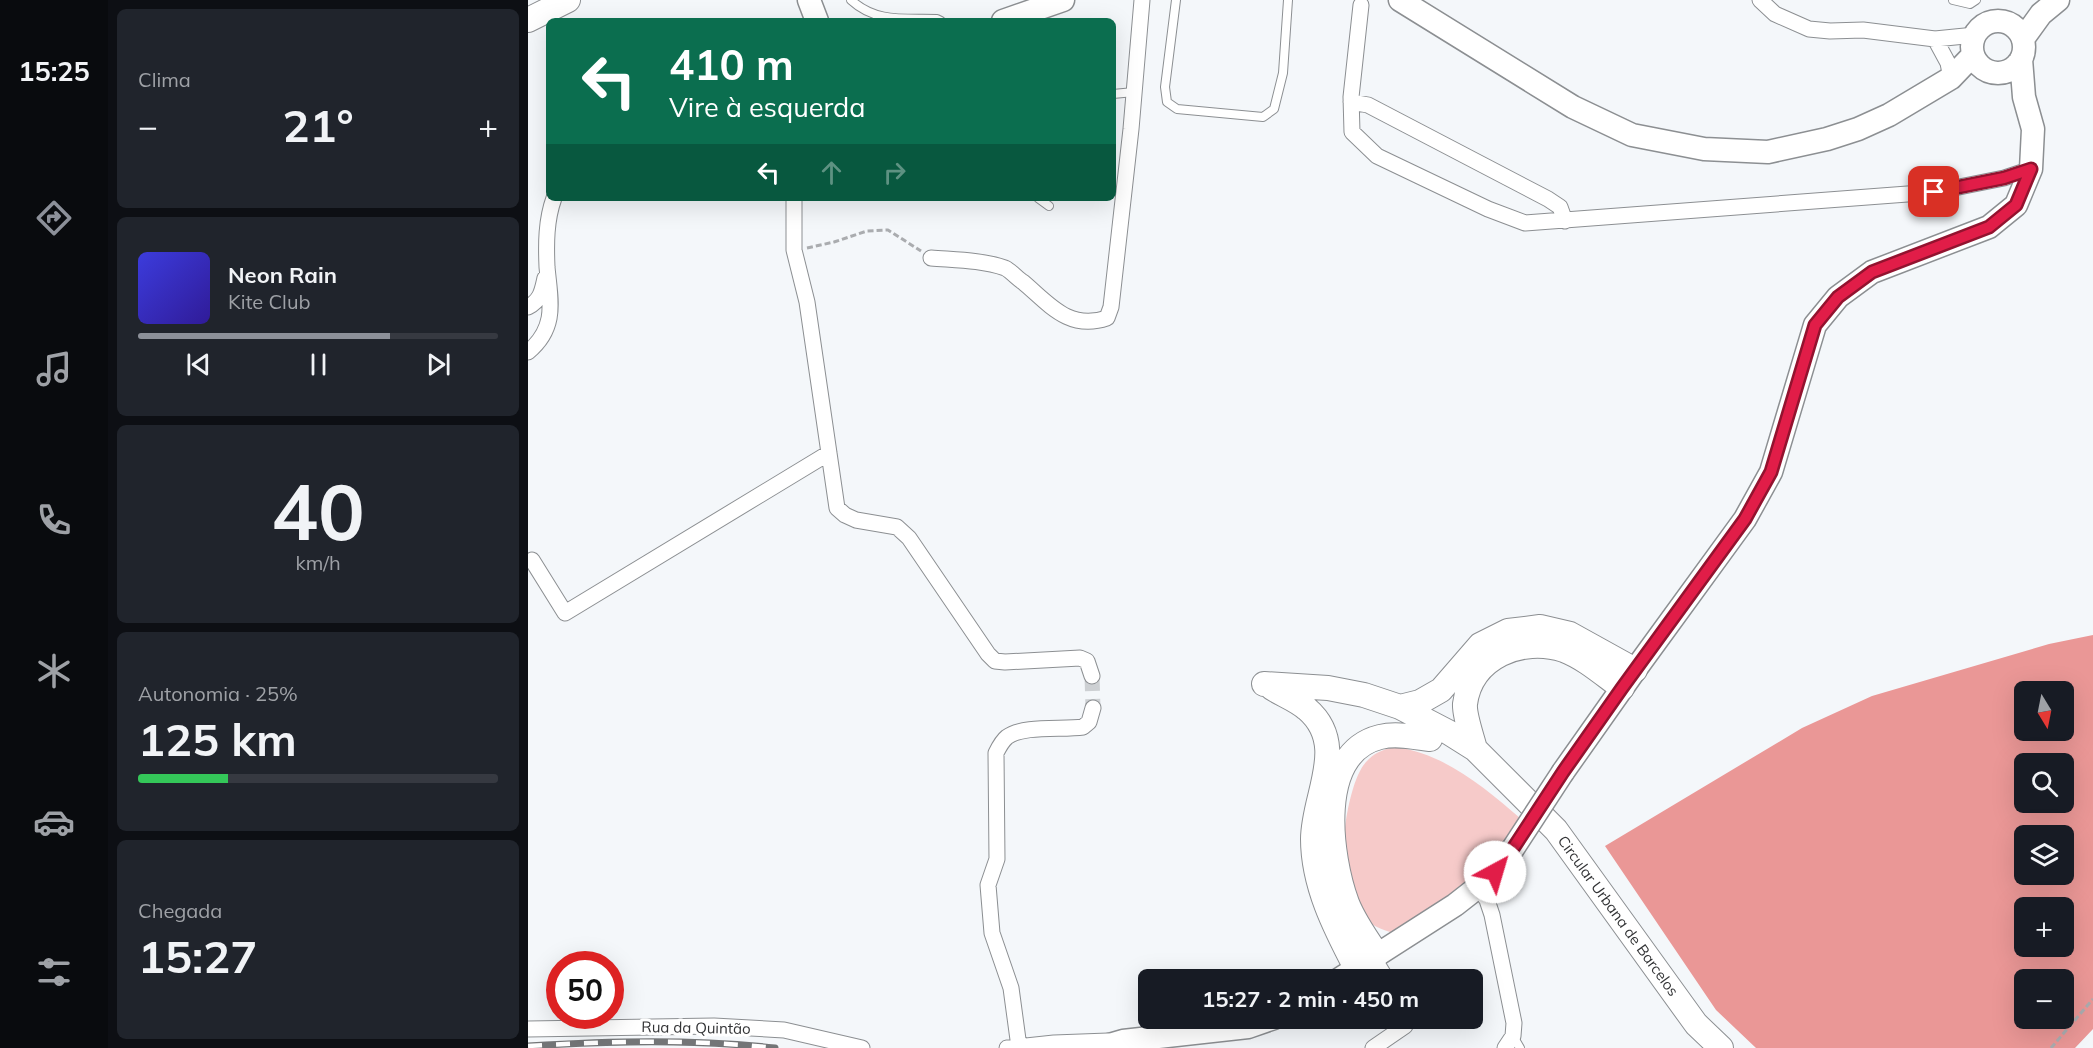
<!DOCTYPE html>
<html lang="pt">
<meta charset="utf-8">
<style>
:root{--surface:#171b24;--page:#20242c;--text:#f1f3f6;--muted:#9ea1a6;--line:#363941;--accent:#8c9099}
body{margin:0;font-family:Mulish,sans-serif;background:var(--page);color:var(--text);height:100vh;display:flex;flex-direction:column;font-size:22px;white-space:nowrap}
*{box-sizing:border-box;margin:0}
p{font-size:20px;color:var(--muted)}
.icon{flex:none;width:33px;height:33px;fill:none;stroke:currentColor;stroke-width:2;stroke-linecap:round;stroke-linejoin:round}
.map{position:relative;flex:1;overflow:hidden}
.panel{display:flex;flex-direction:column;gap:9px;padding:9px;background:#0d0f14;width:420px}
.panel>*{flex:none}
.guide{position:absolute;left:18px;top:18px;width:570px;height:183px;border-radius:9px;box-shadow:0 6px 24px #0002;background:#0b6e4f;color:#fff;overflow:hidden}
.needle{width:39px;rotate:170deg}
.tools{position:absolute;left:1486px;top:681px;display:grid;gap:12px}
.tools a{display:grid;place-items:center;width:60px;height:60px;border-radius:9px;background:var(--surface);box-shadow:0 6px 24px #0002;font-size:30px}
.speed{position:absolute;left:18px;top:951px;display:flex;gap:12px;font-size:30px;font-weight:700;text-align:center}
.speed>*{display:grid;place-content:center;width:78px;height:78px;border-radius:50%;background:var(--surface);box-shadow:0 6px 24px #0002;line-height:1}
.speed .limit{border:9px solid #d22;background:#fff;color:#111}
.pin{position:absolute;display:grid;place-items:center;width:51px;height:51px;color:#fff;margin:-26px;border-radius:12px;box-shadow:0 3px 9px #0006}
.me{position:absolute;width:66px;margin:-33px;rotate:39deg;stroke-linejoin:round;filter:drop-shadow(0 0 4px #0008)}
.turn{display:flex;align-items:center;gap:21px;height:126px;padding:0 24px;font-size:27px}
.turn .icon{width:78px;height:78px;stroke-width:2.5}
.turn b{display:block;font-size:42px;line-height:51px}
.lanes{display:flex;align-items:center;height:57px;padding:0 24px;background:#0003;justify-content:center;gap:30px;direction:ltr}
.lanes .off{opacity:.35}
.big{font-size:45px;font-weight:700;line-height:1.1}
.panel .widget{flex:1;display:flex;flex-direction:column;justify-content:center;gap:9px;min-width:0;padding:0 21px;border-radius:9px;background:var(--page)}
.panel .dial{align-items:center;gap:0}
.dial b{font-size:78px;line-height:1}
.song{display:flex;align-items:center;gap:18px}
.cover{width:72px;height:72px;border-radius:9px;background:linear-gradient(135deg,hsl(240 70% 55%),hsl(250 70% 35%))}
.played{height:6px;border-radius:3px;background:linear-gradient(90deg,var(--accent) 70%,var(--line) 70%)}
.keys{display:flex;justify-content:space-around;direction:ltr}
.heat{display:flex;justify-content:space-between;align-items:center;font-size:33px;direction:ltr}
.charge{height:9px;border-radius:4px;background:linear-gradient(90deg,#34c759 25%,var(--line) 0)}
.trip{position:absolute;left:610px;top:969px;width:345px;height:60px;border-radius:9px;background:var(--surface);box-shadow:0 6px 24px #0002;font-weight:700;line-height:60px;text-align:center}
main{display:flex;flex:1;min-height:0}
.dock{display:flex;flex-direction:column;width:108px;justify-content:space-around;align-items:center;background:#090b0e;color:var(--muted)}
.dock .icon{width:42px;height:42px}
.dock .current{color:var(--accent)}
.dock b{font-size:27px;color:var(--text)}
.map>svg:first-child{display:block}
</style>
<main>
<nav class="dock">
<b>15:25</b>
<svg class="icon current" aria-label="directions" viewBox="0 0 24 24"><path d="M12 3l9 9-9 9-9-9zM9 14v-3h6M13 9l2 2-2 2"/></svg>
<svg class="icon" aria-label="music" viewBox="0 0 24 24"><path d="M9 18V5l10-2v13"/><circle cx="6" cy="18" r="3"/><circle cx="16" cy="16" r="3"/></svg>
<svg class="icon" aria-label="phone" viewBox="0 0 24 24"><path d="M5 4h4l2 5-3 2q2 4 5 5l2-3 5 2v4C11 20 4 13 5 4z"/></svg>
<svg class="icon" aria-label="climate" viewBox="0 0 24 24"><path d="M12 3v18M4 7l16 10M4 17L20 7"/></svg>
<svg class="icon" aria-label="car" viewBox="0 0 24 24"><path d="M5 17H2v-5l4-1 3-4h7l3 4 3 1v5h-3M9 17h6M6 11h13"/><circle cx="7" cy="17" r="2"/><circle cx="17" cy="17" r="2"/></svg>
<svg class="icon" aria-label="filters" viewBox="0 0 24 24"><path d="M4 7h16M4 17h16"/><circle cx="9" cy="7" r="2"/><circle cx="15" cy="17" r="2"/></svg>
</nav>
<section class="panel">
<div class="widget"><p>Clima</p>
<div class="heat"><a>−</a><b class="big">21°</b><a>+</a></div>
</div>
<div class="widget">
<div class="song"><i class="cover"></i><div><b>Neon Rain</b><p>Kite Club</p></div></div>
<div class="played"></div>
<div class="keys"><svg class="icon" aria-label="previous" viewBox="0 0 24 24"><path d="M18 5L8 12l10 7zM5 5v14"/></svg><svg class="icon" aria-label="pause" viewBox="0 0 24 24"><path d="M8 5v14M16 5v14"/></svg><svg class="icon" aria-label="next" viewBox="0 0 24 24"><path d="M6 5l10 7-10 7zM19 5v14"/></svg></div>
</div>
<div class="widget dial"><b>40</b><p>km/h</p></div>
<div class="widget"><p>Autonomia · 25%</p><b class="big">125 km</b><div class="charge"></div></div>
<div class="widget"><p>Chegada</p><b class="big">15:27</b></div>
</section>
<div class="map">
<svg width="1565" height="1048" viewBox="0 0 1565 1048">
<rect width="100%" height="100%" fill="#f4f7fa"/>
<path fill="#f6cac9" d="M866,747C914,752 956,787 992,818L969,855L939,887L865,933C853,929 845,927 837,917C823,902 814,848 817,828C819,810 826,775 838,762C846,753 854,750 866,747Z"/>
<path fill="#ea9796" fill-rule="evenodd" d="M1565,635V1029L1547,1048H1228L1188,1010L1077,846L1274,728L1344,696L1521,644ZM1497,692H1536V730H1497ZM1497,764H1536V802H1497ZM1497,836H1536V874H1497ZM1497,908H1536V946H1497ZM1497,980H1536V1018H1497Z"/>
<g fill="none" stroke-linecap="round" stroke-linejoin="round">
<path stroke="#cdd0d3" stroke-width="15" stroke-dasharray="15 8" stroke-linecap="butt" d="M564,676L565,708"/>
<g stroke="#8c8f92" stroke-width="10">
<path id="service" d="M323,0C348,23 376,18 409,19L413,21
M648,0L637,87L639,102L649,109L735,117L746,109L755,73L760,0
M1425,0L1442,4L1448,0
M585,94L606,92
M510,198L521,206
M985,1036L992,1048"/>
</g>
<g stroke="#8c8f92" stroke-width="17">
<path id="minor" d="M1232,0L1247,14L1281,29L1302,31L1335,30L1407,39L1447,35
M833,5L823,97L824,132L849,156L960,209L997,223L1406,192L1476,178L1503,169
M1407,39L1420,63L1423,78
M823,102L840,105L1020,199L1032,207L1037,221
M266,198V250L279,302L309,508L317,515L328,520L369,527L381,538L460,654L467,661L477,662L552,658L559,661L564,676
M403,258C427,260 454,260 477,268C483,271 489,278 495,282C521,304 541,331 579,318L583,307L603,129L614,0
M0,307C13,300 14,291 17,278
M0,352C30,327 22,300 19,267C18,244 18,220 26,198
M4,560L37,613L301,453
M950,887L959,900L964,915L986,1023L985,1036L977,1048
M845,957L859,980
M0,1029L186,1026L256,1030L334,1048
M491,1047L483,988L464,933L460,885L469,859L468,753C471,747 474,741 479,737C495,725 534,730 555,727L561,722L565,708
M479,1048L526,1043L580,1041
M845,1048L877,1026L880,1018"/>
</g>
<g stroke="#8c8f92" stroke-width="25">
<path id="secondary" d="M281,0L289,21
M872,0L1045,107L1104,135L1176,149L1240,152L1299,139L1330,129L1361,115L1423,78L1445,55
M475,21L535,0
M1444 47a26 26 0 1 1 52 0a26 26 0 1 1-52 0Z
M1495,39L1513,14L1530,0
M1035,772L1107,670L1217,519L1243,472L1287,325L1310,297L1344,272L1461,227L1488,205L1503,169L1505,129L1496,97L1493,59
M810,980L927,905L950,887L984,850
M571,1048L595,1041L720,1027L746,1018"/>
</g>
<g stroke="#8c8f92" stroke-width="26">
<path id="primary" d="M0,20L40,0
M736,684L800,688L836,695L872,707L920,732L947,749L1028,830L1168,1024L1193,1048
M744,688C755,695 769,700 779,709C821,745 785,795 785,839C785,885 807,928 828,968
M872,707L892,702L913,690L952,645L980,631L1012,627L1042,634L1107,670
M947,749C944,737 936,715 937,704C943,657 994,636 1036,650C1057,658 1076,675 1094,688
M849,954C838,938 826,921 819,903C802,857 787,753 852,737C868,733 886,737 902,739"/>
</g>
<path stroke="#aaacaf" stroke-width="3" stroke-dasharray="6 3" stroke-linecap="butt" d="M279,248L306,242L339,231L360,230L393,251
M1523,1048L1565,999"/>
<use href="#service" stroke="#fff" stroke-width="8"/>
<use href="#minor" stroke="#fff" stroke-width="15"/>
<use href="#secondary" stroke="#fff" stroke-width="22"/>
<use href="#primary" stroke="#fff" stroke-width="24"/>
<g stroke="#737577" stroke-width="7">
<path id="rail" d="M0,1046C83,1041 164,1039 247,1048"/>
</g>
<use href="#rail" stroke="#fff" stroke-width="4.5" stroke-dasharray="14" stroke-linecap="butt"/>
<g stroke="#8c8f92" stroke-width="25" stroke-linecap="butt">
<path id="secondary-bridge" d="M984,850L1035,772"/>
</g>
<use href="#secondary-bridge" stroke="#fff" stroke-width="22"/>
</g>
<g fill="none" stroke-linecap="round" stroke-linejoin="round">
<g stroke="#92132f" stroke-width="15">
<path id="route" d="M967,872L984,850L1035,772L1094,688L1217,519L1243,472L1287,325L1310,297L1344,272L1461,227L1488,205L1503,169L1476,178L1406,192"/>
</g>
<use href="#route" stroke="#e11d48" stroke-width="10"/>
</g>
<g text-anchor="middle" stroke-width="6" stroke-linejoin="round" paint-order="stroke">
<g font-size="15" fill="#323335" stroke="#fff">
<text transform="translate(1090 916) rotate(54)" y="5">Circular Urbana de Barcelos</text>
<text transform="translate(168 1028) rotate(1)" y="5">Rua da Quintão</text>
</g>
</g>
</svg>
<div class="tools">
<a><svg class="needle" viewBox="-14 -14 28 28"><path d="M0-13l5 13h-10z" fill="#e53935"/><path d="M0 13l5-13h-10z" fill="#9ea1a6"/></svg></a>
<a><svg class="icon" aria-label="search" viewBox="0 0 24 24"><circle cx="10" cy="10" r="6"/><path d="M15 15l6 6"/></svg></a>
<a><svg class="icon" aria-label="layers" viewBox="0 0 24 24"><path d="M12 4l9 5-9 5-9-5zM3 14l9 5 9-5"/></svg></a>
<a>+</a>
<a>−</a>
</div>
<div class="speed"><div class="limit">50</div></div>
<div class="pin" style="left:1406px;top:192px;background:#d93025"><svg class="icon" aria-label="arrive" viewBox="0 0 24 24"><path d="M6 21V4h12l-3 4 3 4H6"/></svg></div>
<svg class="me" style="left:967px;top:872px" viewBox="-20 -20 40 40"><circle r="19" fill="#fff"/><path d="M0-13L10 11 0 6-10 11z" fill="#e11d48"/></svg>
<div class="trip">15:27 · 2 min · 450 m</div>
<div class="guide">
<div class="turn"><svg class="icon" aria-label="left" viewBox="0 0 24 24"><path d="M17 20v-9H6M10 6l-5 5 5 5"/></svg><div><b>410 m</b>Vire à esquerda</div></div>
<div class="lanes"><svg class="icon" aria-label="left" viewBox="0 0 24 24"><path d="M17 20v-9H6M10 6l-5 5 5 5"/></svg><svg class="icon off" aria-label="ahead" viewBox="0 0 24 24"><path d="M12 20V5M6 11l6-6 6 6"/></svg><svg class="icon off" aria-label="right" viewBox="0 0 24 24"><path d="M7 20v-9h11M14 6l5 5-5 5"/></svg></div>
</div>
</div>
</main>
